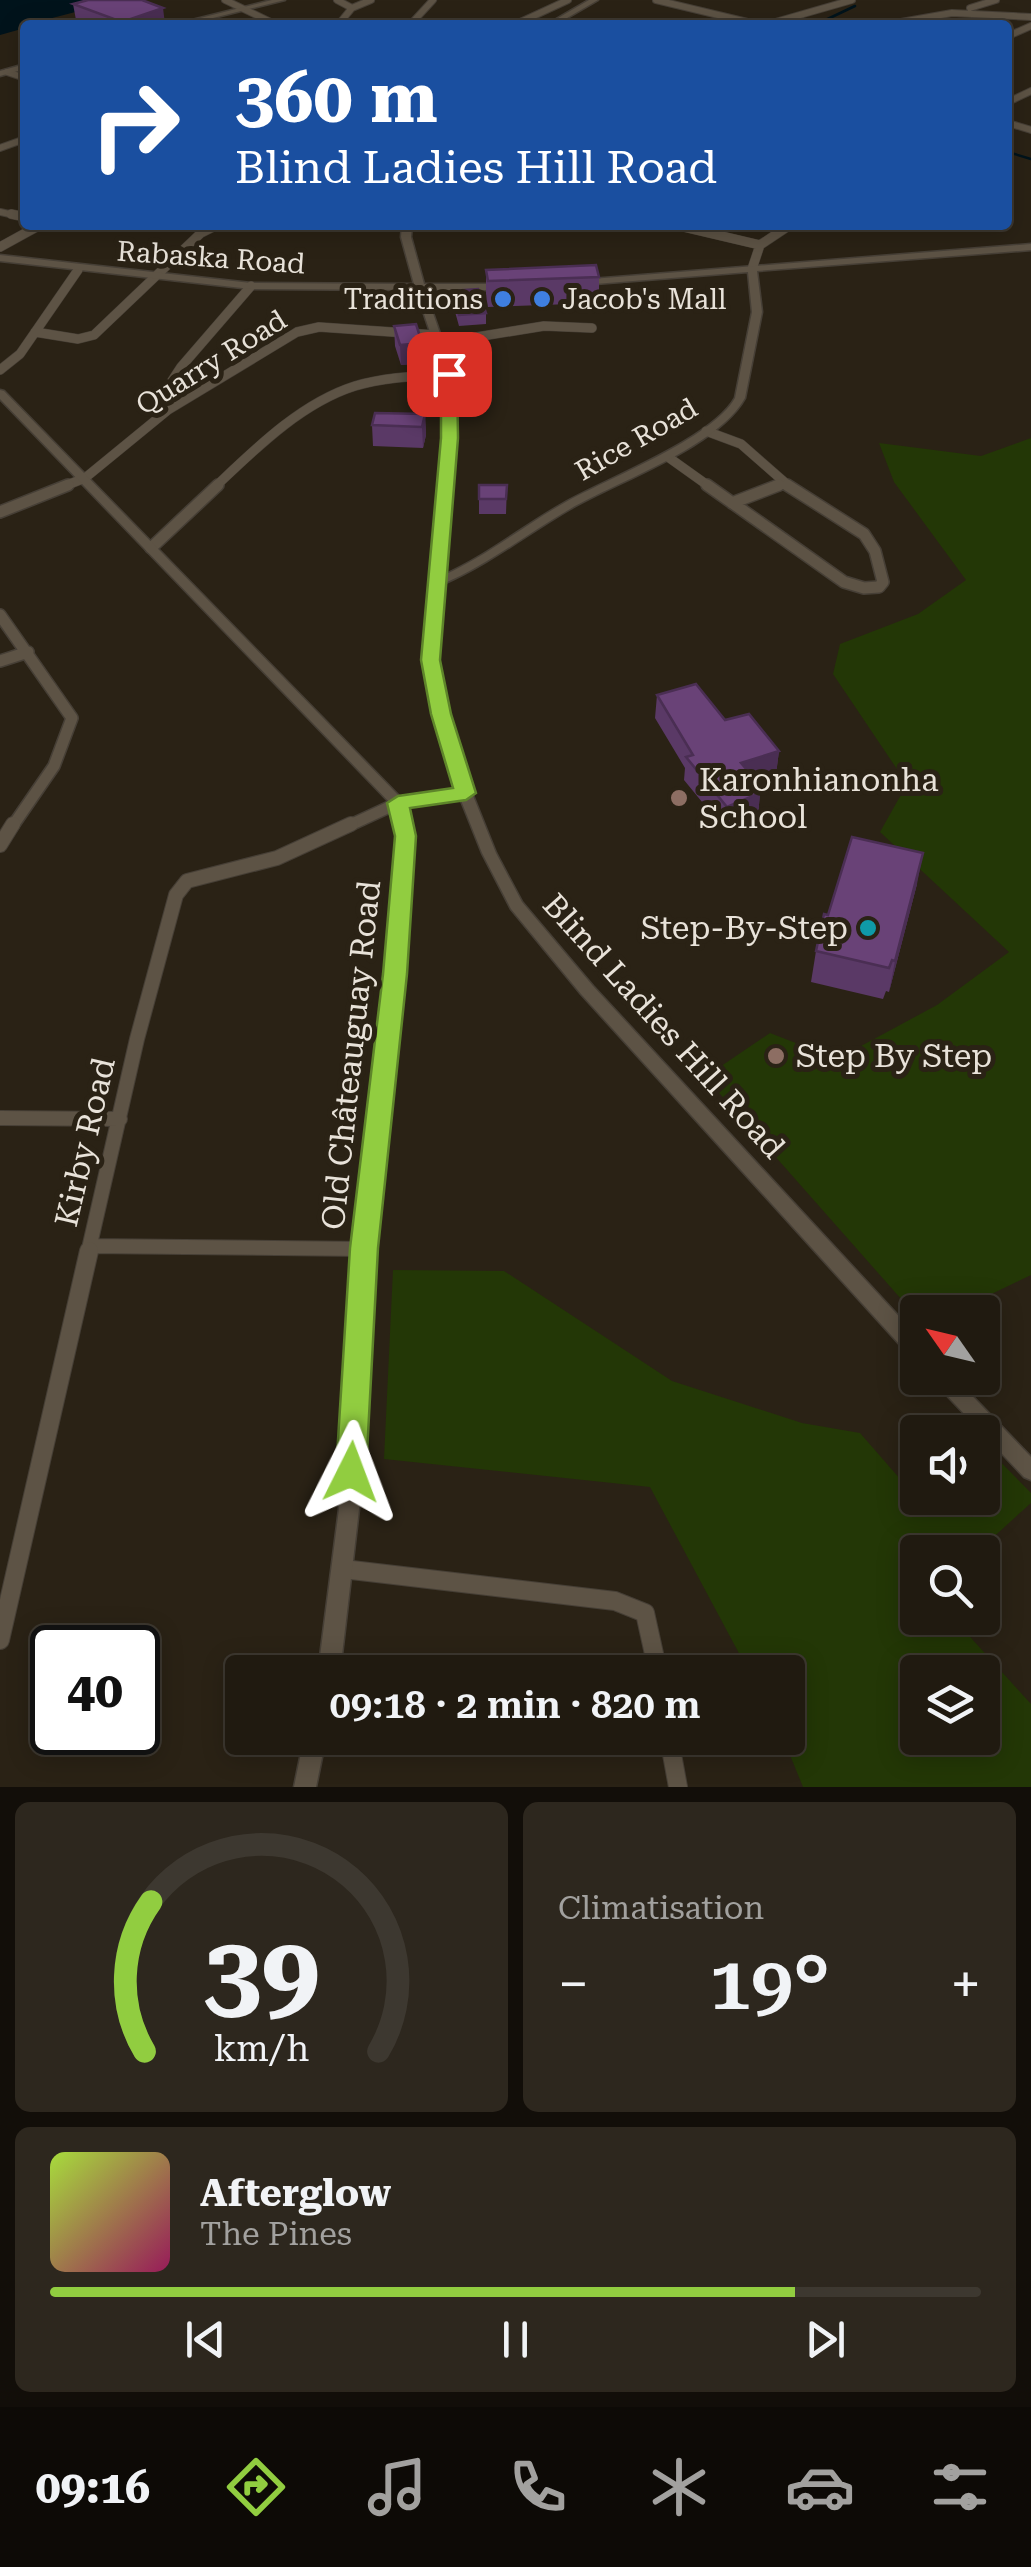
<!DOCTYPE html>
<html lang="fr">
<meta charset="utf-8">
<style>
:root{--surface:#201a10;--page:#2d271e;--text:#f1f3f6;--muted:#a2a19f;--line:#3d3830;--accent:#91cd40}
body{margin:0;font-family:"Roboto Serif",serif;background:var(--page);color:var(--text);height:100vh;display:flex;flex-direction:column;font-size:38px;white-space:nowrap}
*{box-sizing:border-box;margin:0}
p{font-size:32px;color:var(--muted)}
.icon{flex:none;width:55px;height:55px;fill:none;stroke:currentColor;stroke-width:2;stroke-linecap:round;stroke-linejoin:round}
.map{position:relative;height:1787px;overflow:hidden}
.drawer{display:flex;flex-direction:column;gap:15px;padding:15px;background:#120e09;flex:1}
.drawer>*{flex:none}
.guide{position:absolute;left:20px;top:20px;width:992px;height:210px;border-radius:10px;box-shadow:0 5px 25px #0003,0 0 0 2px var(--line);background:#1a4fa0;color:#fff;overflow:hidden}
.needle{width:65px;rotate:304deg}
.tools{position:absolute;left:900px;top:1295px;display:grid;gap:20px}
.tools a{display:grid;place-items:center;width:100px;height:100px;border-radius:10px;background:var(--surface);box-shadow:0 5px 25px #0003,0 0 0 2px var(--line);font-size:50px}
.speed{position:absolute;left:30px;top:1625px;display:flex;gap:20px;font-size:50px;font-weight:700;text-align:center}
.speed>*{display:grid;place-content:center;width:130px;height:130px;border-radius:50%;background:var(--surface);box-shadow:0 5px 25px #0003,0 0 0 2px var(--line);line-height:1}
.speed .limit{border:5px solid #111;border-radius:15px;background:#fff;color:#111}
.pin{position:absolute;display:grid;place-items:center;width:85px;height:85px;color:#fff;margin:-42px;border-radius:20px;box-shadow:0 5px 15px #0006}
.me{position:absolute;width:110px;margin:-55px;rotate:3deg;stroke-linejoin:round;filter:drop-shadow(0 0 8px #0008)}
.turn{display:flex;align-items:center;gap:35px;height:210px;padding:0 50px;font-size:45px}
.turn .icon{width:130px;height:130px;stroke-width:2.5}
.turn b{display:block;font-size:70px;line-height:85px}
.big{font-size:75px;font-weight:600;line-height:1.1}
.drawer .tile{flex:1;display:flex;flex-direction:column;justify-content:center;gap:15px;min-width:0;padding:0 35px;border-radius:15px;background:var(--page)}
.drawer .dial{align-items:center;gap:0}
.dial svg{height:260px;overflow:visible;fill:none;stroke:var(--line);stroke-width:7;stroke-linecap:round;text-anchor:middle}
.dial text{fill:var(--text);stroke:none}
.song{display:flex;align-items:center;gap:30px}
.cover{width:120px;height:120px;border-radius:15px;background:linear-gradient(135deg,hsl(80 70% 55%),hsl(330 70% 35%))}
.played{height:10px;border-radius:5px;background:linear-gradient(90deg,var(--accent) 80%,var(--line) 80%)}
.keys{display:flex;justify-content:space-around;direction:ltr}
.heat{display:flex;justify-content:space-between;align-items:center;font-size:55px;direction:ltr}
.drawer .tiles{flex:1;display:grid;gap:15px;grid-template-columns:1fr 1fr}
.tile:last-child{grid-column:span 2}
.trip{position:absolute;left:225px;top:1655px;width:580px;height:100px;border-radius:10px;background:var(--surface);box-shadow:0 5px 25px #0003,0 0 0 2px var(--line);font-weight:600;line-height:100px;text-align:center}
.menu{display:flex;height:160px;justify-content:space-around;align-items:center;background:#0d0a06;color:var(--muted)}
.menu .icon{width:70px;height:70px}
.menu .selected{color:var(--accent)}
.menu b{font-size:45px;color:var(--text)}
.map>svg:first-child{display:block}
</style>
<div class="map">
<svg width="1031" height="1787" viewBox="0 0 1031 1787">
<rect width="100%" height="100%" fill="#2a2215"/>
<path fill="#233706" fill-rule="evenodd" d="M1031,438V1275L954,1312H918L917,1317L705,1077L770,1033L837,1059L937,1005L1009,952L880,832L907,784L833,674L840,644L918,614L966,580L894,482L879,443L981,456Z
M393,1270L504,1271L672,1381L802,1423L860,1433L908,1488L917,1483L918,1498H982L983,1444L1031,1493V1503L977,1552H918V1618H953L1031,1704V1787H803L783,1738H788V1672H749L650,1487L384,1459ZM918,1672H982V1738H918Z"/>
<path fill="#00131b" d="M0,0H122L25,25V28L0,35Z"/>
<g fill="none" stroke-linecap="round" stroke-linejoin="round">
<path stroke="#00131b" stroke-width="2.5" d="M815,25L855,6
M1008,152L1031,159"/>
<g stroke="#463f36" stroke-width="8">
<path id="minor-far4" d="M225,0L277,25
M337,0L352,8
M656,0L760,25
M970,8L996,0
M338,25L352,8L371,0
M410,25L433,0
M514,25L568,0
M765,25L852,0
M884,25L952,13L1031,17
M1008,36L1031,26
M7,72L25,78
M1008,102L1031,91
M1008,123L1031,130
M0,148L25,139
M0,212L23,217"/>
</g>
<g stroke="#463f36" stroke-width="10">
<path id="minor-far3" d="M11,214L25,217
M675,225L760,245
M0,247L40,225
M752,269L760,245L790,225
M35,332L78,339L94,335L201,233L217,225
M440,343L544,326L592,328
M0,370L20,354L78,270
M168,410L166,390L181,367L251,286
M706,431L741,444L790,487
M668,457L710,487
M62,487L85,478L168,410L297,332L319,327L436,335
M215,487C255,449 301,403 355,386C385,377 418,376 449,374
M772,487L783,483"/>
</g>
<g stroke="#463f36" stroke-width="14">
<path id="minor-far2" d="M707,485L844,582L864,588L879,587L883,582L875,551L864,534L787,485
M732,503L779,485
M0,512L68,485
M151,548L218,485
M0,615L72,718L54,766L12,827
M0,661L28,652
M346,827L398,803"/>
</g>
<g stroke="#463f36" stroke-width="16">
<path id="minor-far1" d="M0,845L13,824
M0,1118L120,1119
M90,1246L364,1249
M88,1253L137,1039L176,895L187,881L277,858L351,824"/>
</g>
<g stroke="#463f36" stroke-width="20">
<path id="minor" d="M343,1569L615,1601L645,1613L658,1672
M0,1640L89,1251
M669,1738L678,1787"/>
</g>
<g stroke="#463f36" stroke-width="3">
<path id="tertiary" d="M272,0H285L185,25H172Z
M589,0H598L555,25H546Z
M25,64V69L0,76V71Z
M402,225H412L411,237L424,284H504L509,287L504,290H425L454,374L455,439L444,575C487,556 523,526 564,503C606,479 712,439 735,398L752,312L748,272L582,285L579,284V280L1031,244V250L757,271L762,312L745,398C718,447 618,481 570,509C527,534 489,564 443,584L437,660L448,714L472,793L496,853L522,902L593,986L918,1337V1359L911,1357L581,994L511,909L482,853L460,798L406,806L412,822L403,974L373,1249L359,1509L340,1672H318L339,1509L355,1249L387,974L398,822L392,805L0,399V390L4,391L401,798L457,790L434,714L425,660L443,439L444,374L416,290L251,289L0,261V255L251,283L414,284L401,237Z
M933,1378H955L1031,1457V1480L1024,1477L936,1384Z
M304,1738H326L316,1787H294Z"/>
</g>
<use href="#minor-far4" stroke="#5d5345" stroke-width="6"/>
<use href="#minor-far3" stroke="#5d5345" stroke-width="9"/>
<use href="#minor-far2" stroke="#5d5345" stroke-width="11"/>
<use href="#minor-far1" stroke="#5d5345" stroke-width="14"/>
<use href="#minor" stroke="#5d5345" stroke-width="18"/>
<use href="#tertiary" fill="#5d5345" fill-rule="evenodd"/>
</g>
<path fill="#5a3966" d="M73,4L165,24L89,25L76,20Z
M486,270L599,277V303L488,307L486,296Z
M452,291L486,313V324L459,326L452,301Z
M394,326L423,363L401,365L395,346Z
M425,414L426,435L423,448L373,446L372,425Z
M479,485H507L506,514H479Z
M657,695L725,720L779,751L776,774L755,780L757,782L756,789L760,793L758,816L725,830L684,780L685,768L655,718Z
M917,884L889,992L886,991L883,999L811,982L816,951L828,915Z"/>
<path fill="#4a2e53" d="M163,8L165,24L123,25L122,22Z
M422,343L423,363L401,365L400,345Z
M425,414L426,435L423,448L422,427Z
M779,751L776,774L738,786L741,763Z
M757,782L755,795L760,793L758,816L725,830L727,807L751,785Z
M923,853L917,884L889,992L895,961Z"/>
<path fill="#694277" stroke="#4a2e53" stroke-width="2.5" d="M88,0H142L163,8L122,22L73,4Z
M596,265L599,277L488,281L486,270Z
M478,289L486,313L459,315L452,291Z
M416,324L422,343L400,345L394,326Z
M375,413L425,414L422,427L372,425Z
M479,485H507L506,499H479Z
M696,684L725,720L749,714L779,751L741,763L757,782L751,785L760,793L727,807L686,757L693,755L657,695Z
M852,837L923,853L895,961L892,960L889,968L816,951L824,914L828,915Z"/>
<path fill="#91cd40" stroke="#5e852a" stroke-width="2.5" d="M449,369L457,374L458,438L440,660L451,714L476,793L466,800L410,808L416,836L407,974L378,1248L366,1472L361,1482L351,1486L340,1482L336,1472L350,1248L383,974L395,836L387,803L398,796L453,788L431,714L421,660L441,438V374Z"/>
<g fill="#3f7fe0" stroke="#2a2215" stroke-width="4">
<circle cx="503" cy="299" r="10"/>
<circle cx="542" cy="299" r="10"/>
</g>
<g fill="#8d6e63" stroke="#2a2215" stroke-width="4">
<circle cx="679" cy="798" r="10"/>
<circle cx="776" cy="1056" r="10"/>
</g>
<circle fill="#0f9aa8" stroke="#2a2215" stroke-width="4" cx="868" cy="928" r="10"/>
<g text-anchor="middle" stroke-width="10" stroke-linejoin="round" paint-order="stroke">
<g font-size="28" fill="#e8e2d9" stroke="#2a2215">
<text transform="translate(211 257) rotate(4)" y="10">Rabaska Road</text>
<text transform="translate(211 362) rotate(-32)" y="10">Quarry Road</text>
<text transform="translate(636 439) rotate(-30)" y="10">Rice Road</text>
</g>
<g font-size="28" fill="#e8e2d9" stroke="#2a2215" text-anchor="end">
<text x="483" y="309">Traditions</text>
<text x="562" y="309" text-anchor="start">Jacob's Mall</text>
</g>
<g font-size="32" fill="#e8e2d9" stroke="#2a2215" text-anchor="start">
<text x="699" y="791">Karonhianonha<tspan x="699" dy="37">School</tspan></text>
<text x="848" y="939" text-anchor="end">Step-By-Step</text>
<text x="796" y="1067">Step By Step</text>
</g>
<g font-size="32" fill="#e8e2d9" stroke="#2a2215">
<text transform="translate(664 1026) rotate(48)" y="11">Blind Ladies Hill Road</text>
<text transform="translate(351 1055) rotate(-84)" y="11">Old Châteauguay Road</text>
<text transform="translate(85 1142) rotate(-77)" y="11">Kirby Road</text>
</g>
</g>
</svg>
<div class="tools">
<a><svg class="needle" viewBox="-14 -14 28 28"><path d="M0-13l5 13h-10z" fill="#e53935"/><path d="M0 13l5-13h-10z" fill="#a2a19f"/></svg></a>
<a><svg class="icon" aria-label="sound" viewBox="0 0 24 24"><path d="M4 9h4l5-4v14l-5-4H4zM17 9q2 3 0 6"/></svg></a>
<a><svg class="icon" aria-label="search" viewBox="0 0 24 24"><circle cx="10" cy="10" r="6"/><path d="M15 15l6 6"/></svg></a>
<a><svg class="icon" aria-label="layers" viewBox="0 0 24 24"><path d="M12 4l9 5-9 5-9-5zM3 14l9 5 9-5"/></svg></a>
</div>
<div class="speed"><div class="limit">40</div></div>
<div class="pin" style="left:449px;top:374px;background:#d93025"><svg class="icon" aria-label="arrive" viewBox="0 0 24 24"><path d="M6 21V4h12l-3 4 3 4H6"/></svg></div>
<svg class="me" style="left:351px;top:1472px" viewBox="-20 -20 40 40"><path d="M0-17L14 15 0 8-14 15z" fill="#91cd40" stroke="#fff" stroke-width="4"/></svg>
<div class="trip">09:18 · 2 min · 820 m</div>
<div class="guide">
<div class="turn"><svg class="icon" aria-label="right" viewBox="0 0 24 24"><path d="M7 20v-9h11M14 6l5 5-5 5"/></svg><div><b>360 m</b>Blind Ladies Hill Road</div></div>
</div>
</div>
<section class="drawer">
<div class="tiles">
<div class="tile dial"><svg viewBox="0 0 100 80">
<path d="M14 69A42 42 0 1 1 86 69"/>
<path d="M14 69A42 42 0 0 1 16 23" stroke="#91cd40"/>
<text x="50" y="56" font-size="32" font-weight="700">39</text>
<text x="50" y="72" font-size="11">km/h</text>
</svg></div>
<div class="tile"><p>Climatisation</p>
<div class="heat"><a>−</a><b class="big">19°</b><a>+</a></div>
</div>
<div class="tile">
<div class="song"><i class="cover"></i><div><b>Afterglow</b><p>The Pines</p></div></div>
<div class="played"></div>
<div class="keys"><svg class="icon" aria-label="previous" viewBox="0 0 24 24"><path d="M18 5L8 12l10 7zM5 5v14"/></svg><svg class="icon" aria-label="pause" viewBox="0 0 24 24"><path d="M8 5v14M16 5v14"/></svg><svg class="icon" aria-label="next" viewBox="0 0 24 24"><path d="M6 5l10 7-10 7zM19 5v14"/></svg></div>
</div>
</div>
</section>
<nav class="menu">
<b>09:16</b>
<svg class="icon selected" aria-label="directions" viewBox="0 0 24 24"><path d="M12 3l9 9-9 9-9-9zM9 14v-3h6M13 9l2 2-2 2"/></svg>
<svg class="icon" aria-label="music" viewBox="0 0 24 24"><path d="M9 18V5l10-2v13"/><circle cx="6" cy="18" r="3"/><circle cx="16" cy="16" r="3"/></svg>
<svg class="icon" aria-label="phone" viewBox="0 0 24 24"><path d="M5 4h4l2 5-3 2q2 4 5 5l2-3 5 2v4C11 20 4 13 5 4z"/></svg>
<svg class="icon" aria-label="climate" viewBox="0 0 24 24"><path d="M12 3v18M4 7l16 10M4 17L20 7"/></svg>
<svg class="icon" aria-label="car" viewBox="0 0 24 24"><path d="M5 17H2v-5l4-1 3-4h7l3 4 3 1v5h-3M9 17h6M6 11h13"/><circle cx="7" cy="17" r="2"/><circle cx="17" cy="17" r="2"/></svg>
<svg class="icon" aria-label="filters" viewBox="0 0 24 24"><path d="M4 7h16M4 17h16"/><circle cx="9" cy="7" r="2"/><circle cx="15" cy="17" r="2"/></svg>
</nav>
